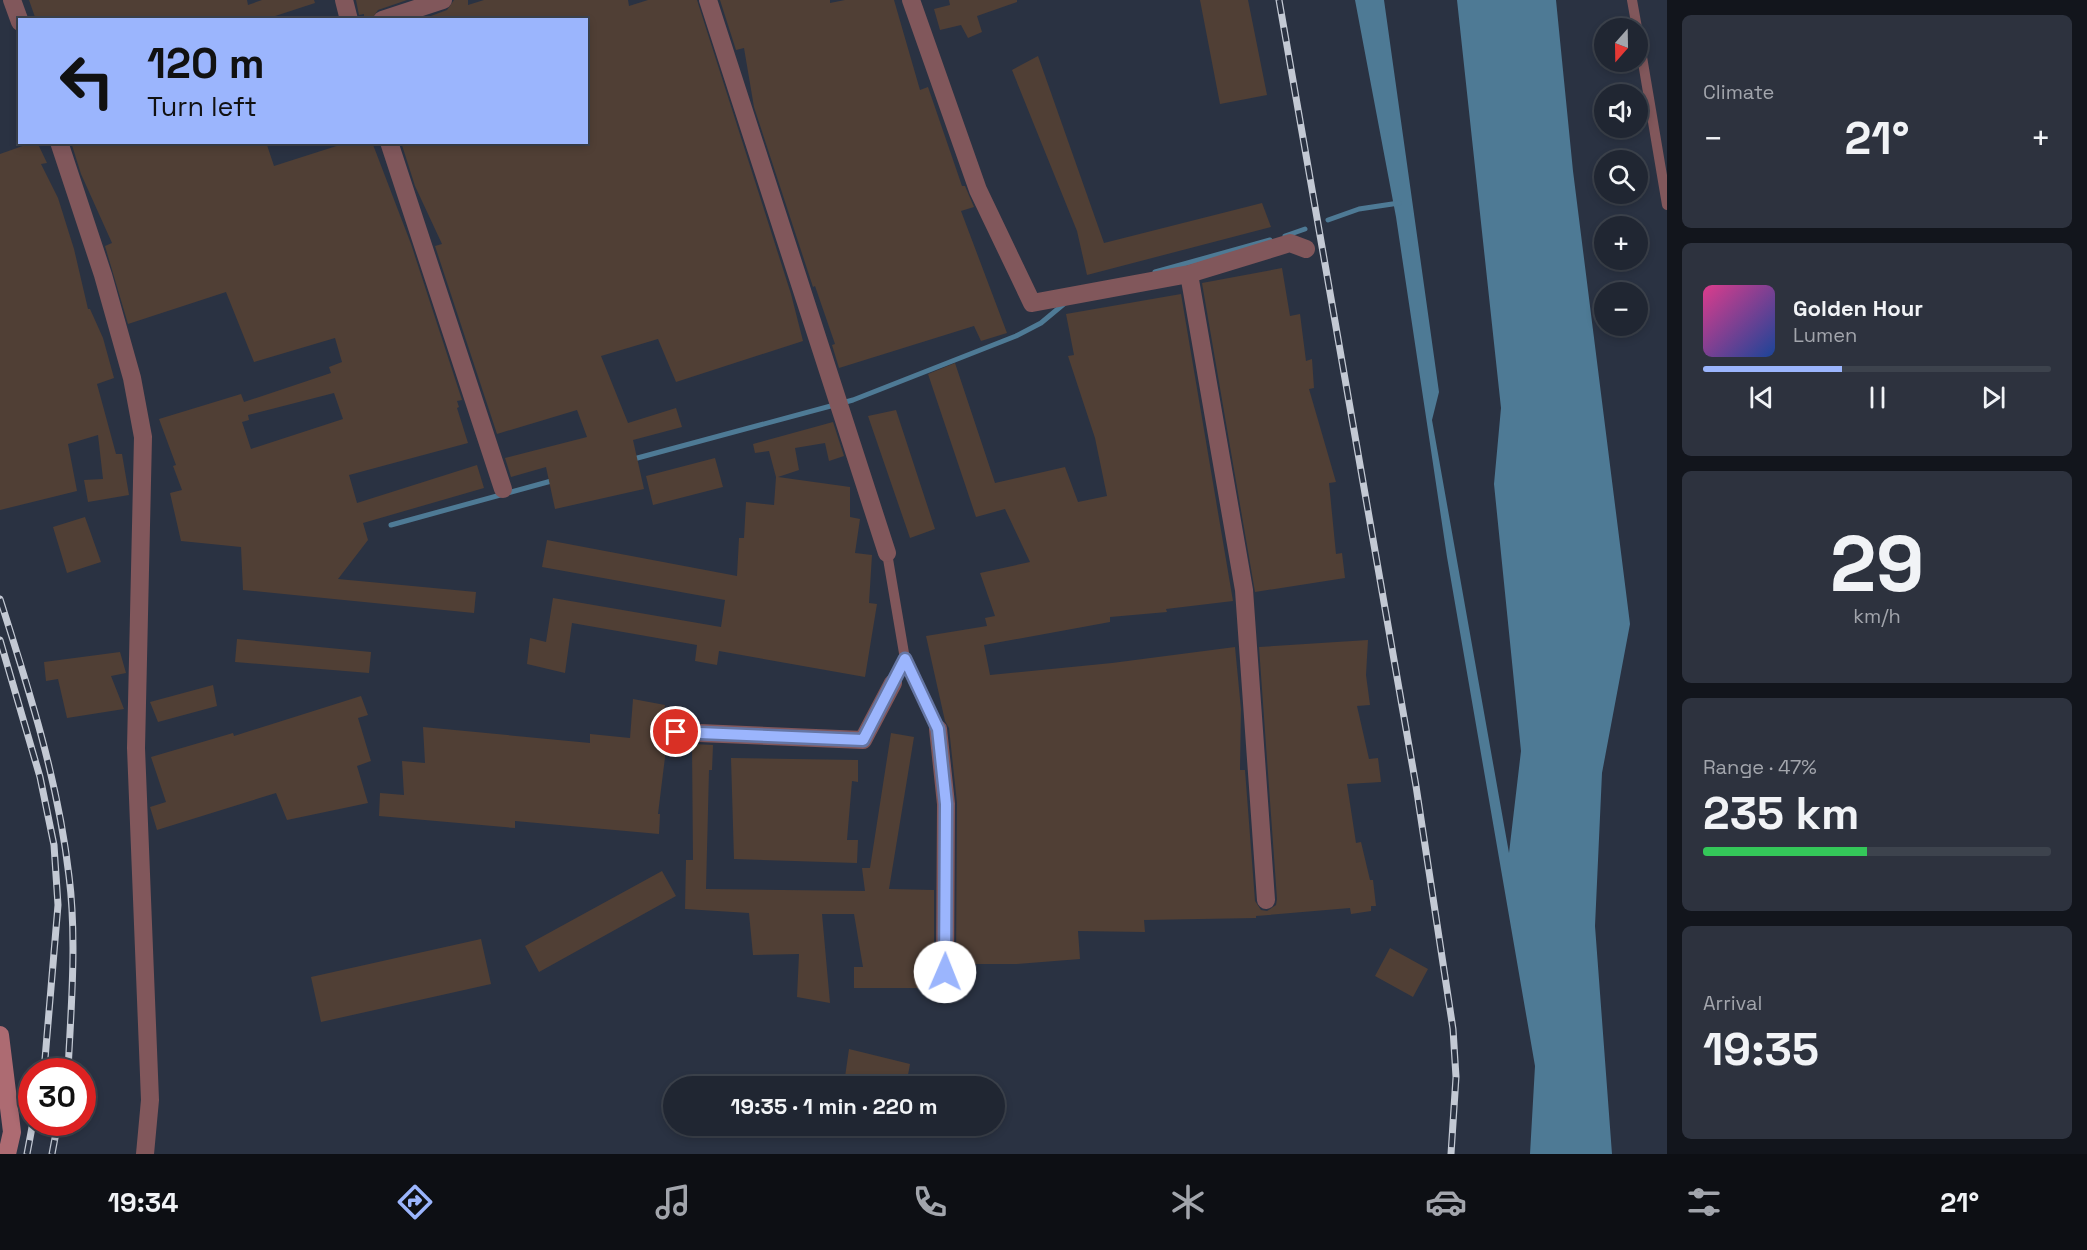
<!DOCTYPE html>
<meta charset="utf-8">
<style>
:root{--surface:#202632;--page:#2d323e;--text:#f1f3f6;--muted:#a2a5ac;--line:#3d434d;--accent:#9bb5fd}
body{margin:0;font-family:"Space Grotesk",sans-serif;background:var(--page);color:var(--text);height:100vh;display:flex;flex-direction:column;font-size:22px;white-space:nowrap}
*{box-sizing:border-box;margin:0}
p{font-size:20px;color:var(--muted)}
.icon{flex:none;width:33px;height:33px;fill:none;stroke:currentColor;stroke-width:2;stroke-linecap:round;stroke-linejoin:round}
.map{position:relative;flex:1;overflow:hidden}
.drawer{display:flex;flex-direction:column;gap:15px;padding:15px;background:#12151c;width:420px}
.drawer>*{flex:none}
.hud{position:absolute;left:18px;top:18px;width:570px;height:126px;border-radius:0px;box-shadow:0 3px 9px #0003,0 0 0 2px var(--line);background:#9bb5fd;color:#111;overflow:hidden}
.needle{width:39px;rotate:200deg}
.controls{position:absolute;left:1594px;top:18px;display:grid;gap:12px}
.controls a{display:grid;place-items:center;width:54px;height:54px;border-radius:50%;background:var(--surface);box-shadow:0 3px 9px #0003,0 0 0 2px var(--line);font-size:30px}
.speed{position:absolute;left:18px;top:1058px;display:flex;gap:12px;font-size:30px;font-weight:700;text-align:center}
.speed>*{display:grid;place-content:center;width:78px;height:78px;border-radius:50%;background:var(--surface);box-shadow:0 3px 9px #0003,0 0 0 2px var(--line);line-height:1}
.speed .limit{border:9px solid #d22;background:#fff;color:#111}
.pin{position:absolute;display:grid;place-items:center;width:51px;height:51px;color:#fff;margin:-26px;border:3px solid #fff;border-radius:50%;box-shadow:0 2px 6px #0007}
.me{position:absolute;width:66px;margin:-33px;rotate:1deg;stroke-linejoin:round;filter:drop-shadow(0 0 4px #0008)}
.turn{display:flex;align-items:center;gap:21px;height:126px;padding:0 30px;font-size:27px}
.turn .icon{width:78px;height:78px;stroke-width:2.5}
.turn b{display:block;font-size:42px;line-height:51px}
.big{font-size:45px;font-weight:800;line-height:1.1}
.drawer .widget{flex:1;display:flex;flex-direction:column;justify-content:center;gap:9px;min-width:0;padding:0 21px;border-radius:9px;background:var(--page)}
.drawer .dial{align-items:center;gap:0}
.dial b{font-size:78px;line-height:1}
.song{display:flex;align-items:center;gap:18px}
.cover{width:72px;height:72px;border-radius:9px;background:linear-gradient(135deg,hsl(330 70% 55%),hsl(220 70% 35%))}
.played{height:6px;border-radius:3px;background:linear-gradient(90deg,var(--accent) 40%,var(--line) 40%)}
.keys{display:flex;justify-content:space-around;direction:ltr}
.heat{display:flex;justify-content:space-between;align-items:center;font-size:33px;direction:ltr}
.charge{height:9px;border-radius:4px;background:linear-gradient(90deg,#34c759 47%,var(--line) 0)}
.trip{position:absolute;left:663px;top:1076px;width:342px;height:60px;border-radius:30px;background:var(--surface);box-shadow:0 3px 9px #0003,0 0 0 2px var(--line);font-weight:800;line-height:60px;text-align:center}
.tabs{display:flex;height:96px;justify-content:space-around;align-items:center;background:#0d0f14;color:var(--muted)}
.tabs .icon{width:42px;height:42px}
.tabs .active{color:var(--accent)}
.tabs b{font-size:27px;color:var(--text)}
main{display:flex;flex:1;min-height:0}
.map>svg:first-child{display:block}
</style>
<main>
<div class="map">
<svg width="1667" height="1154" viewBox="0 0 1667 1154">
<rect width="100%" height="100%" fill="#2a3242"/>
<path fill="#4e7a95" d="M1355,0H1384L1439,392L1432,420L1509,853L1521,751L1494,484L1501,408L1457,0H1556L1573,171L1630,624L1602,773L1595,926L1612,1154H1530L1535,1066L1447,557L1396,217Z"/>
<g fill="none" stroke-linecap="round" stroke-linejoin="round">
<path stroke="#4e7a95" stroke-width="5" d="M1328,220L1359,209L1399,203
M1285,236L1305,229
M1155,272L1270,240
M630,460L853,400L1016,336L1041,323L1065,303
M391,525L555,480"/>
</g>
<path fill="#503f35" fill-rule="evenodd" d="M29,0H247L248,5L262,0H314L315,3L263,20H36Z
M356,0H407L378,10L371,20H364V14L359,15Z
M454,0H468V5L484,0H628L629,6L648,0H697L791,294L803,341L676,382L658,339L601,356L628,423L676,408L682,427L633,440L644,489L555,509L546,467L511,477L505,458L587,437L577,410L497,434L435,246L442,244L415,186L401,142H586V20H420L447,10Z
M720,0H830V3L845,0H894L920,90L928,87L962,186H965L974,207L961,211L1007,333L981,341L974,326L839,368L832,345L835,344L815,286L813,287L754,107L744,48L736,50Z
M949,0H1017V2L977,16L982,32L968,38L961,25L940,30L934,9L950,5Z
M1200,0H1248L1267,95L1220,104Z
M1038,56L1104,243L1262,203L1271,227L1087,275L1077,231L1012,70Z
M34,142H37L47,163L41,164L58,198L74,249L88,309H90L103,338L114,378L97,384L116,454H122L129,495L88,502L84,480L103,479L98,435L68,444L77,491L0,510V154Z
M71,142H266L274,166L349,142H372L411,244L462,400L457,401L459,407L457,408L468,443L349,475L357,503L477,465L484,488L363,523L368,540L338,579L476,592L474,613L243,590L241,547L181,541L170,493L182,490L173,466L176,465L159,419L241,394L244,402L331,373L329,367L342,362L335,338L254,362L226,292L128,324L105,246L112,243L81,174ZM334,393L343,419L251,449L242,422L249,420L248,415Z
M1282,268L1290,316L1300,314L1306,361L1312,359L1314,388L1309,389L1336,482L1329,483L1336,554L1342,553L1345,578L1255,592L1202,283Z
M1181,294L1233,601L1166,609L1167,612L1110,617V622L984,645L990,675L1112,663L1235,647L1241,709L1240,770H1245L1255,901L1261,910L1267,911L1276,905L1277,899L1259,647L1368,640L1366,675L1370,705L1357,706L1369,759L1378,758L1381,782L1347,784L1356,843L1361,842L1370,880H1373L1376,906H1371V911L1351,914L1350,908L1256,916V918L1144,920L1145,932L1078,931L1080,959L1017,964H956L957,803L949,728L945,721L926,636L987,626L985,618L995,616L980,573L1030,562L1005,509L976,517L928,374L955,363L995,483L1065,467L1078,502L1107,496L1095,438L1068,356L1074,355L1066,314Z
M896,410L935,529L910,538L868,416Z
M833,422L844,456L829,461L825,443L795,448L799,470L778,477L850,487V517L860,519L855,553L872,555L869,603L877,604L865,677L719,651L717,665L695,661L697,645L572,623L565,673L527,664L530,638L546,642L553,598L721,627L725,600L542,567L547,540L737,576L739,538H744L746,502L774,505L776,477L769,451L755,453L753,444Z
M715,458L723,487L653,505L646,476Z
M85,517L101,562L67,573L53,527Z
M237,639L371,652L369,673L235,662Z
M120,652L126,673L111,676L124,709L67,718L58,679L46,681L44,662Z
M213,685L217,706L158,722L150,702Z
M361,696L368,715L358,718L371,761L357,766L368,803L287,820L276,793L157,830L150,807L166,802L151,757L233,733L234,736Z
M633,699L665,705L659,741H667L658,814H660L659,834L515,821V828L379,816L380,793L404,795L402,761L425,763L423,727L590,743V734L630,738Z
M891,733L914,737L889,889L934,890V954L923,953L924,988H854V967H863L854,914H822L830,1003L797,997L799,954L753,955L749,913L685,909L686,860H693L692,744L713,745L712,770H709L706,889L865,891L862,868H870Z
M731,758L858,760V782L852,781L847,840H858L857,863L734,859Z
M662,871L676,896L539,972L525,946Z
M481,939L491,984L321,1022L311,977Z
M1390,948L1428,969L1413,997L1375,976Z
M849,1049L910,1064L906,1086H886L845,1077Z"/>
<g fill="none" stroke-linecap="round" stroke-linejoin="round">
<path stroke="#81575b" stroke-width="10" d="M1632,0L1637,28
M1638,33L1667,205
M887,553L905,659L938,729"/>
<path stroke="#81575b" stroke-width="18" d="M12,0L20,22
M344,0L349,20
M708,0L887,553
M911,0L978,190L1032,303L1189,274L1290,243L1306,249
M382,20L443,0
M59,142L103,275L132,378L143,437L136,748L150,1100L145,1154
M389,142L503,489
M1189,274L1244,590L1266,900
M938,729L946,804L945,972
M676,732L863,740L893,683"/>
<path stroke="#ad6b72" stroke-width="18" d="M0,1035L12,1132L7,1154"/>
<g stroke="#c3c9d4" stroke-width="7">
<path id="rail" d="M1279,0L1416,786L1453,1029L1456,1077L1451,1154
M0,599C29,690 58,780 69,876C77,939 71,1008 68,1071
M0,640L40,777L54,845L58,905L44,1071
M27,1154L33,1122
M52,1154L58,1122"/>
</g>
<use href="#rail" stroke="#2a3242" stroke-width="4.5" stroke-dasharray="14" stroke-linecap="butt"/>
</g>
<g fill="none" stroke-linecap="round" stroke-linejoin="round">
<g stroke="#6576a4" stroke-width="15">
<path id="route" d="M676,732L863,740L905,659L938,729L946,804L945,972"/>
</g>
<use href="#route" stroke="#9bb5fd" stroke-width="10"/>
</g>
</svg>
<div class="controls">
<a><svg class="needle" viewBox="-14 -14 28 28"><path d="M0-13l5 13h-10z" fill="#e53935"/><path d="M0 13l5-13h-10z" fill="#a2a5ac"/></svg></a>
<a><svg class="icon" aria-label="sound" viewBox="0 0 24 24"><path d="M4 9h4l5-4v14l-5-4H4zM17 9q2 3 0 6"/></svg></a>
<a><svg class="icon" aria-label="search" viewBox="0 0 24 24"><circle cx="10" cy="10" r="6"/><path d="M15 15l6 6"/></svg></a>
<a>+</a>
<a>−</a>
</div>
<div class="speed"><div class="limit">30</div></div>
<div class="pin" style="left:676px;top:732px;background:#d93025"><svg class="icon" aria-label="arrive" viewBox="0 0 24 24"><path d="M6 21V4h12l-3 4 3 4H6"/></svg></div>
<svg class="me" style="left:945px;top:972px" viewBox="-20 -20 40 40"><circle r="19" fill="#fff"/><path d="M0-13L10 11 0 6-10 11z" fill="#9bb5fd"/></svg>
<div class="trip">19:35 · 1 min · 220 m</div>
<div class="hud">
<div class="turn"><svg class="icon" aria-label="left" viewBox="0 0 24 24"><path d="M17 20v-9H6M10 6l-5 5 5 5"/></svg><div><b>120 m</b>Turn left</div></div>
</div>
</div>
<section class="drawer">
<div class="widget"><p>Climate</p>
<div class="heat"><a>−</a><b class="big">21°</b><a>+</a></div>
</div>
<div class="widget">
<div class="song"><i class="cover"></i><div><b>Golden Hour</b><p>Lumen</p></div></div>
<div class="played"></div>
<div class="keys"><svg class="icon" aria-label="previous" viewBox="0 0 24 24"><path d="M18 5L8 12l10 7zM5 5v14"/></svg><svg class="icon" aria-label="pause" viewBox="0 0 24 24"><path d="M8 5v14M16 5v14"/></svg><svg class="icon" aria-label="next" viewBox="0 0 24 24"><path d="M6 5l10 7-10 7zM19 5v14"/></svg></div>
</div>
<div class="widget dial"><b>29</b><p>km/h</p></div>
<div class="widget"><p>Range · 47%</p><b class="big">235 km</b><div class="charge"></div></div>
<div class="widget"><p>Arrival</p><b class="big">19:35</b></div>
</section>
</main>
<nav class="tabs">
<b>19:34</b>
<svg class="icon active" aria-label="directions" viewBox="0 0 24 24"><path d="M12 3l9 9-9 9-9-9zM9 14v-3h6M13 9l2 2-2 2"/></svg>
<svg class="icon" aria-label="music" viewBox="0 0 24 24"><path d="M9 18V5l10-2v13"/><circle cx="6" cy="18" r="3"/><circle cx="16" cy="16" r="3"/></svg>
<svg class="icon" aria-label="phone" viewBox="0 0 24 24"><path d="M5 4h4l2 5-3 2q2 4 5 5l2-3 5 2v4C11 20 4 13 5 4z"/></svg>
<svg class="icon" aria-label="climate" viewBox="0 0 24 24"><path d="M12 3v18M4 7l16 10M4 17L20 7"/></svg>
<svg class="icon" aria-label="car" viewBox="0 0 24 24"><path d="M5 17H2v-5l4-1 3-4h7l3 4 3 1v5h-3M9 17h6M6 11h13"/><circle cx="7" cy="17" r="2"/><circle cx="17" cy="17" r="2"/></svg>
<svg class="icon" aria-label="filters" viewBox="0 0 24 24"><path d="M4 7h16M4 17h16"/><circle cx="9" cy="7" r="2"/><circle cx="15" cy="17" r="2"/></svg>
<b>21°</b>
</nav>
